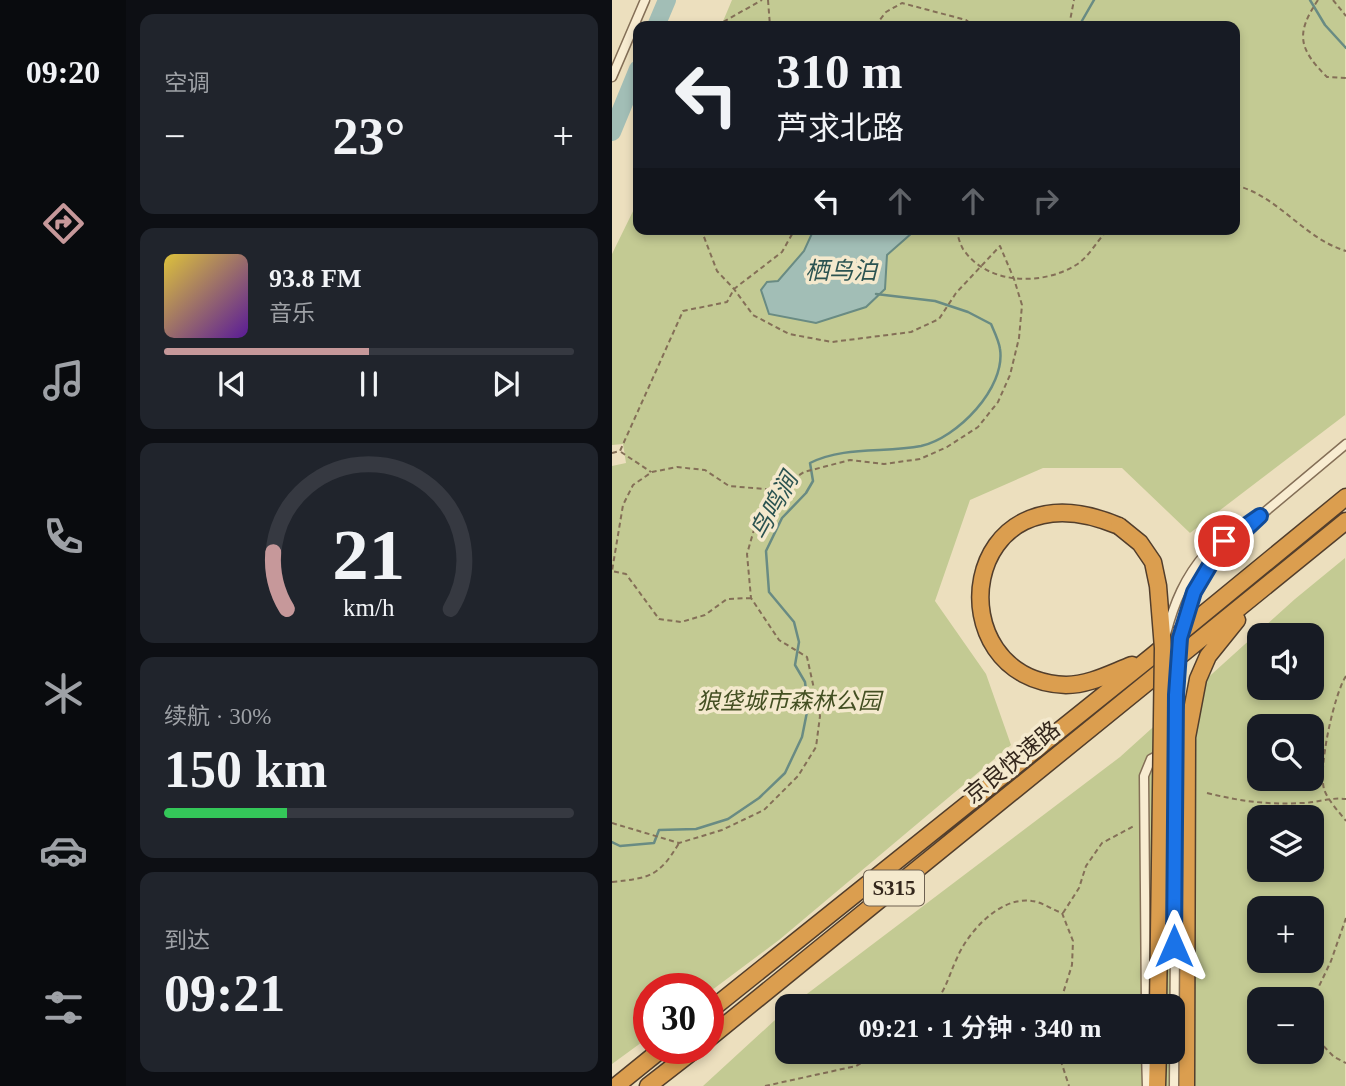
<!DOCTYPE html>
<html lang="zh">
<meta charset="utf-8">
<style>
:root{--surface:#171b24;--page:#20242c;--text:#f1f3f6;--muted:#9ea1a6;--line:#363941;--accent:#c6989a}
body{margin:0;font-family:"Times New Roman","Noto Sans SC",serif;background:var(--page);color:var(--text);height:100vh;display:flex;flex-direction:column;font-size:26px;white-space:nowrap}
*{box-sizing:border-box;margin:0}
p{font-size:23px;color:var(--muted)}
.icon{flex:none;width:38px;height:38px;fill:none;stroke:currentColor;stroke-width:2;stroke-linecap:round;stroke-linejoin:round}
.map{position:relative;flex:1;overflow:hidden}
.sheet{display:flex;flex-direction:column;gap:14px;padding:14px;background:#0d0f14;width:486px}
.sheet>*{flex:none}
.banner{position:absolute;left:21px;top:21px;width:607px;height:214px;border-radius:14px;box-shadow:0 4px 10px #0003;background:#171b24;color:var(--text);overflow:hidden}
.tools{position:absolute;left:635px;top:623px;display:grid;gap:14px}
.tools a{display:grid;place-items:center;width:77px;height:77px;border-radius:14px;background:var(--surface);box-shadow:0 4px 10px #0003;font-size:35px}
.speed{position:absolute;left:21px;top:973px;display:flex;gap:14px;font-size:35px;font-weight:700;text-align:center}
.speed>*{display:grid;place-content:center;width:91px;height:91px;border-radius:50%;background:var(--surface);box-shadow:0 4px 10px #0003;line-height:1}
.speed .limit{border:10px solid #d22;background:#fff;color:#111}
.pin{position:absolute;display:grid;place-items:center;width:60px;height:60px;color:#fff;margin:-30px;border:4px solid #fff;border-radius:50%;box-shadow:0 2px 7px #0007}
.me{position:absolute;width:77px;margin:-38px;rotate:0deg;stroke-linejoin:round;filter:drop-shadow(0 0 5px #0008)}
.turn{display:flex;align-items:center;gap:24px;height:147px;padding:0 28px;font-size:32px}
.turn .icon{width:91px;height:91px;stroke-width:2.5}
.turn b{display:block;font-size:49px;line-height:60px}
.lanes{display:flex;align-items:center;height:66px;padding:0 28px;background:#0003;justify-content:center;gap:35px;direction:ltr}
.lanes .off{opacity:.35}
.big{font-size:52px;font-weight:600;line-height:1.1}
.sheet .card{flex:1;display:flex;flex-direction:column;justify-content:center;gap:10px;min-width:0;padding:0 24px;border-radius:14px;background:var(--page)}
.sheet .dial{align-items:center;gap:0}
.dial svg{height:182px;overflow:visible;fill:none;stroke:var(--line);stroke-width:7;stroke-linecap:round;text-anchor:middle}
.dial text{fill:var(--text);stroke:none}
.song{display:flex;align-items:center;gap:21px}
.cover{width:84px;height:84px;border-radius:10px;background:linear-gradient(135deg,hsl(50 70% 55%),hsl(270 70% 35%))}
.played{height:7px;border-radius:4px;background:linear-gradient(90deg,var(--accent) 50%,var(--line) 50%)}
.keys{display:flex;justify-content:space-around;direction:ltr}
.heat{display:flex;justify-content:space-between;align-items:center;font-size:38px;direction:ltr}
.charge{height:10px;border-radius:5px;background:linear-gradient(90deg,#34c759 30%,var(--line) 0)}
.trip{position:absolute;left:163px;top:994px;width:410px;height:70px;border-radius:14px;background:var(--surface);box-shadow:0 4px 10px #0003;font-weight:600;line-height:70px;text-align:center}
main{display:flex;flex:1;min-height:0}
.menu{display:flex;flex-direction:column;width:126px;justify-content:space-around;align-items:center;background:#090b0e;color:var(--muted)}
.menu .icon{width:49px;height:49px}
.menu .on{color:var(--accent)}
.menu b{font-size:32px;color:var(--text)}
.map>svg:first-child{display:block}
</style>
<main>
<nav class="menu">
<b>09:20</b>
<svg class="icon on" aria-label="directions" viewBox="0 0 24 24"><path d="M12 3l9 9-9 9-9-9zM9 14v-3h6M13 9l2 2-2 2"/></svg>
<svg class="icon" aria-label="music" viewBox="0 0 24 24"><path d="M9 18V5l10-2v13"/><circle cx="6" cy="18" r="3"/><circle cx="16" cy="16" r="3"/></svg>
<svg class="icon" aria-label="phone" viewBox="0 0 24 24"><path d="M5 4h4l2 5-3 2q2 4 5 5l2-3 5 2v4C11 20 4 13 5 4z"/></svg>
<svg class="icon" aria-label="climate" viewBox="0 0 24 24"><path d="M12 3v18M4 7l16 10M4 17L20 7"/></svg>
<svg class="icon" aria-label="car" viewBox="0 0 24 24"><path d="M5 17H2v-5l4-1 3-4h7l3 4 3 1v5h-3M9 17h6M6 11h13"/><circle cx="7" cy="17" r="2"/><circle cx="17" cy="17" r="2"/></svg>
<svg class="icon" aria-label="filters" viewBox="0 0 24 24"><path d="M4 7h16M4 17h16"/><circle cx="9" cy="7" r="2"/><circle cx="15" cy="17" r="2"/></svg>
</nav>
<section class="sheet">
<div class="card"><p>空调</p>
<div class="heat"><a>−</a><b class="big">23°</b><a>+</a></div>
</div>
<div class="card">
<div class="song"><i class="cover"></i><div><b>93.8 FM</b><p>音乐</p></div></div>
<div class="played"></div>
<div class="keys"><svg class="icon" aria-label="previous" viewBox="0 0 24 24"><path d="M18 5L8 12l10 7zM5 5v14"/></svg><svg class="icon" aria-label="pause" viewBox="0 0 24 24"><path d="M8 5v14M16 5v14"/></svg><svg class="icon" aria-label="next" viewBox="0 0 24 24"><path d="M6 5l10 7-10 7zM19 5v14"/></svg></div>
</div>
<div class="card dial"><svg viewBox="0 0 100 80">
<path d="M14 69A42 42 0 1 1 86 69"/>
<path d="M14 69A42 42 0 0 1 8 44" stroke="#c6989a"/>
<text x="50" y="56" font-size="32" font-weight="700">21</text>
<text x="50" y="72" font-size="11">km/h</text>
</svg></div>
<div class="card"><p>续航 · 30%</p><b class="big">150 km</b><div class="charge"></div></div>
<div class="card"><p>到达</p><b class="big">09:21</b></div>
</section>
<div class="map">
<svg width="734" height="1086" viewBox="0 0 734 1086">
<rect width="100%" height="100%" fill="#ecdfbe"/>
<path fill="#c3ca93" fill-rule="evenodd" d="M120,0H733V415L578,533L510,468H431L358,500L323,601L374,674L399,745L167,940L96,993V989H37V1037L0,1064V466L14,463L11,444L0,445V254L26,201V229H623V26H109Z
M733,558V1086H91L175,1009V1052H560V1006H179L508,757L683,599ZM648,635H700V688H648ZM648,726H700V779H648ZM648,817H700V870H648ZM648,908H700V961H648ZM648,999H700V1052H648Z"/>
<path fill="#a2beb6" stroke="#698b83" stroke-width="2" d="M202,229H330L300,233L275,255L273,289L254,307L204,323L157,314L149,290L155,282L166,281L192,251Z"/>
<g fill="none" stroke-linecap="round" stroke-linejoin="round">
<path stroke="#698b83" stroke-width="2.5" d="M698,0L713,25L734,48
M467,26L482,0
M0,842L8,846L42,843L47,830L84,829L116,819L147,798L173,773L190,737L196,707L193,682L183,665L187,642L182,622L157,592L154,551L170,518L194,493L201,481L198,463C232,446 272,453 309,446C345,438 394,388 388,349C387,341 382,331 379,324L356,312L323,301L264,294"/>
<path stroke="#a2beb6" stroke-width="18" d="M44,26L55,0
M0,132L26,69"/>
<g stroke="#846f57" stroke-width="11">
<path id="street" d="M0,77L33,0
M594,553L628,529
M602,560L648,516L734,444
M534,1006L532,776L539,759C549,753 560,753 568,762
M534,1052L535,1086"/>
</g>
<g stroke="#523e2c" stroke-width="19">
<path id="highway" d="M507,526C346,458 321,680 454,685C477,685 499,673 520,665
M96,1012L539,657L734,497
M96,1039L734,521
M4,1086L51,1048
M36,1086L85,1048
M545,1086L546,1052
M574,1086L575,737L586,679L596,656L625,620"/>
</g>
<path stroke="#846f57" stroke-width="2" stroke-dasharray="5 3.5" stroke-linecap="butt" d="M156,0L158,26
M706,0C683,34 687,49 715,77L734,78
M721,0L734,16
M104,26L150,0
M263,26L274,12L290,3L354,20L362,26
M457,26L462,0
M623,185C668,197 691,238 734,251
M344,229C346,236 348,244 351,249C375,285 430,286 464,265C476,258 486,240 496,229
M9,452L39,472
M0,453L8,451L71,311L115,302L122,289L170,252L183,229
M139,598L115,599L93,615L69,622L47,619L14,574L0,571L11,505L21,485L40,472L65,467L93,470L117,486L164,490
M734,676C722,694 706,768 712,789C715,799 727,812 734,821
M595,793C627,801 656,805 689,803C705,803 718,797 734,799
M0,823L67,843L110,830L152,810L186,776L204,747L208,716L195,657L167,640L139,598L135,554L145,519L165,490L192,472L238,460L272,464L308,459L335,447L366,427L386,402L398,375L407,338L410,305L402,279L388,246L344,293L327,319L299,332L220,342L177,334L141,315L122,289L105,271L89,229
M0,882C37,878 47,877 67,843
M451,913L467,888L474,866L490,843L522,826
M700,1001L719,961L734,918
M320,1006C335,989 336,977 345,958C356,932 388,896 420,901C430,902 441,910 450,913L461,941L460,965L447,1006
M700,1034L722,1057L734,1063
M446,1052L457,1086
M153,1086L244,1066L268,1052"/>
<use href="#street" stroke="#f8ecd1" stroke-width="8"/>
<use href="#highway" stroke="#db9e4f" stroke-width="16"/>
<g stroke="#846f57" stroke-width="11" stroke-linecap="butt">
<path id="street-bridge" d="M554,634C562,603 573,577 594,553
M562,1086L565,663C570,624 582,594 602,560"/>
</g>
<g stroke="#523e2c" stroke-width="19" stroke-linecap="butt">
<path id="highway-bridge" d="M507,526L528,543L541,562L546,586L551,648L546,1006"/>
</g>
<use href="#street-bridge" stroke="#f8ecd1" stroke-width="8"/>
<use href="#highway-bridge" stroke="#db9e4f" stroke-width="16"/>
</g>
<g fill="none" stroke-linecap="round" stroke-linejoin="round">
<g stroke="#114b97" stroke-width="18">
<path id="route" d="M562,946L564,695L568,638L582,592L601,560L648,516L612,541"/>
</g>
<use href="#route" stroke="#1a73e8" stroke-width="12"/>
</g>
<g text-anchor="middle" stroke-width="7" stroke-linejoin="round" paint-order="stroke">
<rect fill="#f4e9cd" stroke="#6e6151" stroke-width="2" x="252" y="870.5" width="60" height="35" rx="5"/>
<g font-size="21" font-weight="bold" fill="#34271c">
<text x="282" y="895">S315</text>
</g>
<g font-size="23" font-style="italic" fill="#445023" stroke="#f4e9cd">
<text x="177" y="709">狼垡城市森林公园</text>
</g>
<g font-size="23" fill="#34271c" stroke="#f4e9cd">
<text transform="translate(400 762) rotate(-39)" y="8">京良快速路</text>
</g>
<g font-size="24" font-style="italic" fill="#2b5351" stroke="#f4e9cd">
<text x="229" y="279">栖鸟泊</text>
<text transform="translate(162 506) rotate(-61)" y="8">鸟鸣涧</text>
</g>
</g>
</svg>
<div class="tools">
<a><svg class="icon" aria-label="sound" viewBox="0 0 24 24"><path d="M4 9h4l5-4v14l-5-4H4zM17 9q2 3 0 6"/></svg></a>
<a><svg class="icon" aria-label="search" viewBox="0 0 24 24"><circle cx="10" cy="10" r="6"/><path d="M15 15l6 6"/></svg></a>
<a><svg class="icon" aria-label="layers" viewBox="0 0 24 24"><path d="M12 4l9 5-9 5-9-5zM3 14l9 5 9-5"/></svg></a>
<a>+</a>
<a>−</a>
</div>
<div class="speed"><div class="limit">30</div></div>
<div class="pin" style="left:612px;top:541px;background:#d93025"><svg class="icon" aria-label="arrive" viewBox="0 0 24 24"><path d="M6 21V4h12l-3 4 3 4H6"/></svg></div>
<svg class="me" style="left:562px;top:946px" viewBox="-20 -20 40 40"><path d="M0-17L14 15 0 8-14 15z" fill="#1a73e8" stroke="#fff" stroke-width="4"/></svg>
<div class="trip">09:21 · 1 分钟 · 340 m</div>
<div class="banner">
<div class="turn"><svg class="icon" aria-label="left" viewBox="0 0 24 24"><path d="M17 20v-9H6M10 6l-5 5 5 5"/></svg><div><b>310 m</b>芦求北路</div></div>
<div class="lanes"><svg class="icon" aria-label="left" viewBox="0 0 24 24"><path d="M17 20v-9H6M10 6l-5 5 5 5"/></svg><svg class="icon off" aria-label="ahead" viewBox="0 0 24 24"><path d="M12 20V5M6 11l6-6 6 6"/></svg><svg class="icon off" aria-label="ahead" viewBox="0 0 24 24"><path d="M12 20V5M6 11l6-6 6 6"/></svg><svg class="icon off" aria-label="right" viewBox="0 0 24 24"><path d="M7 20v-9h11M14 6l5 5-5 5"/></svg></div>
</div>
</div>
</main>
